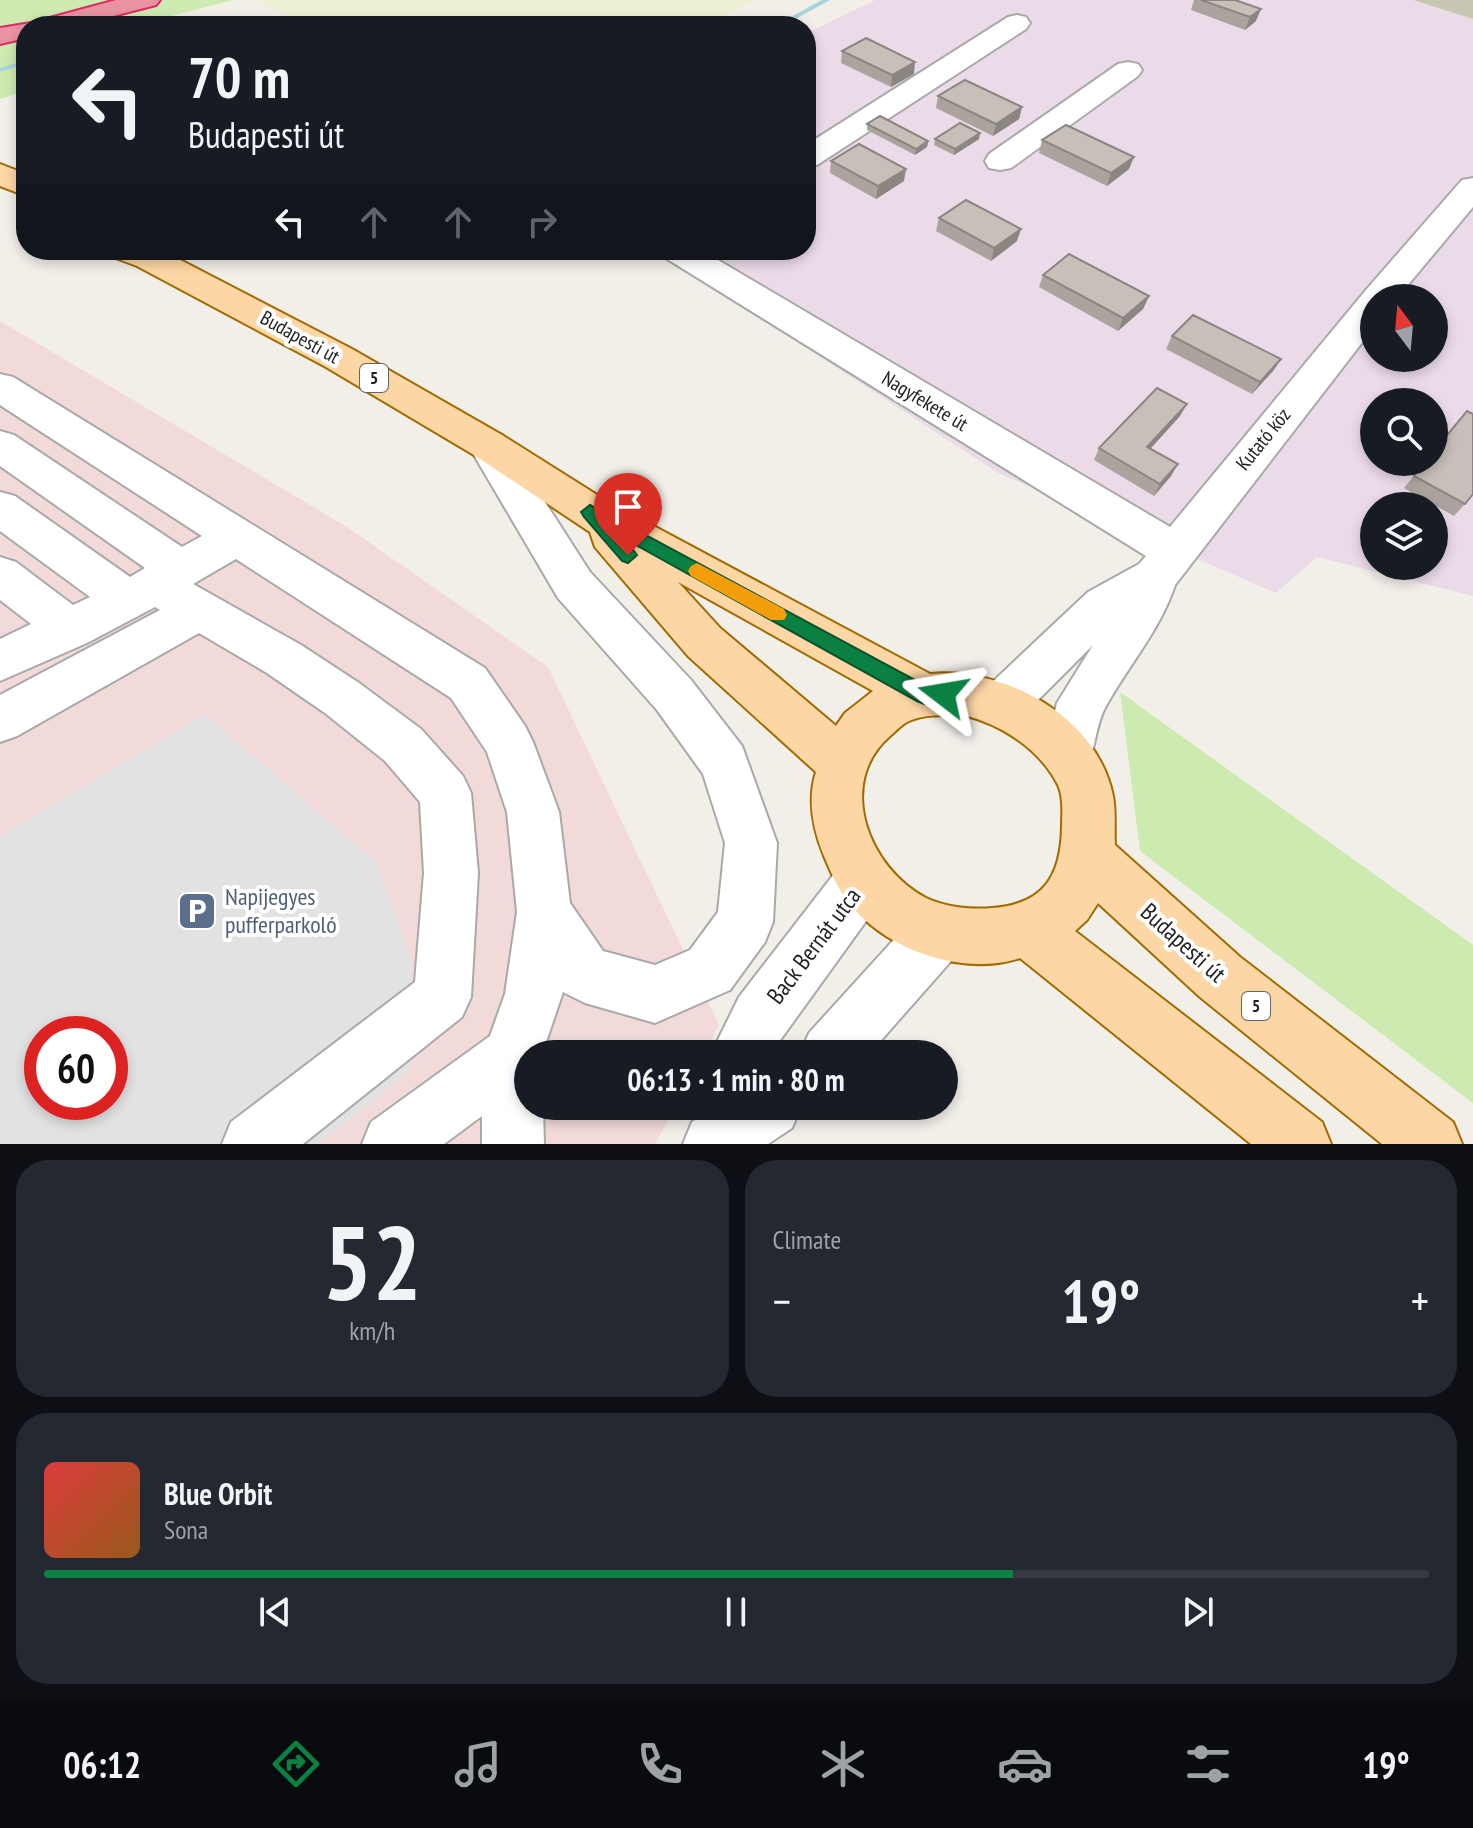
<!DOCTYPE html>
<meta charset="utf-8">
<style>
:root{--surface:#171b24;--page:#242831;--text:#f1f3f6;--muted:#9ea1a6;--line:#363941;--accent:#0b8043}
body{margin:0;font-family:"PT Sans Narrow",sans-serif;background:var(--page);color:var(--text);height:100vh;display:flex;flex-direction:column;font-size:30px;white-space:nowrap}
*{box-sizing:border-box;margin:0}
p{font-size:26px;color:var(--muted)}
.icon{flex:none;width:44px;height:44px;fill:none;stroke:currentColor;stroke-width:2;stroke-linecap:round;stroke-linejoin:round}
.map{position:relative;height:1144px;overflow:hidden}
.side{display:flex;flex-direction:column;gap:16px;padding:16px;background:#0d0f14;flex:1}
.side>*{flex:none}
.banner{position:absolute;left:16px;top:16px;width:800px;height:244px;border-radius:32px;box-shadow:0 4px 12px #0003;background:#171b24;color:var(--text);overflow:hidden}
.needle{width:52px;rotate:344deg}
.tools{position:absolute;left:1360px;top:284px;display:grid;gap:16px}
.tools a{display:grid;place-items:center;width:88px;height:88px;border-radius:50%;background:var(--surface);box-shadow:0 4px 12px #0003;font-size:40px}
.speed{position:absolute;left:24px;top:1016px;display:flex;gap:16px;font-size:40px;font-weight:700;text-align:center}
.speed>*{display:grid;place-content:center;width:104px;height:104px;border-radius:50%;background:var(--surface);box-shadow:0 4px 12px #0003;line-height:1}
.speed .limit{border:12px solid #d22;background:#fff;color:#111}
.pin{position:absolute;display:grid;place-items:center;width:68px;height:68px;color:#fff;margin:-82px -34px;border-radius:50% 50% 50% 0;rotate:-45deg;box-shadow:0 0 8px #0007}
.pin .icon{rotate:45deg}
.me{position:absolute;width:88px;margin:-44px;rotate:284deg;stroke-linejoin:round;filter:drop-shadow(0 0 6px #0008)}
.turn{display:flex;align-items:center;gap:28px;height:168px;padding:0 40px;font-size:36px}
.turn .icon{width:104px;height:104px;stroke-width:2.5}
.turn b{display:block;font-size:56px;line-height:68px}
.lanes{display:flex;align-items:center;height:76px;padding:0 40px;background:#0003;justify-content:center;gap:40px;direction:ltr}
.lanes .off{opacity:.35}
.big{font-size:60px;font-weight:700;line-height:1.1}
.side .widget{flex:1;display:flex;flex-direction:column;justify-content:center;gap:12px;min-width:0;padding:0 28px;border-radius:32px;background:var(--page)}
.side .dial{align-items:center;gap:0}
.dial b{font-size:104px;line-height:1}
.song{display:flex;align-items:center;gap:24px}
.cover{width:96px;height:96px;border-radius:12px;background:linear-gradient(135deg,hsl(0 70% 55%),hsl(30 70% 35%))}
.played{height:8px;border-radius:4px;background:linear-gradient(90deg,var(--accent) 70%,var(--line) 70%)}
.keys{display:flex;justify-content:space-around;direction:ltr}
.heat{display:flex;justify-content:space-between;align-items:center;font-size:44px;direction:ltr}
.side .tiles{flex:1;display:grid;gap:16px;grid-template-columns:1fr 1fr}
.widget:last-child{grid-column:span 2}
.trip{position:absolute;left:514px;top:1040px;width:444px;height:80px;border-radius:40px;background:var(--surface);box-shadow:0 4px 12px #0003;font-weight:700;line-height:80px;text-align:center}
.dock{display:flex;height:128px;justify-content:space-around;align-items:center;background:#090b0e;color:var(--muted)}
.dock .icon{width:56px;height:56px}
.dock .selected{color:var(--accent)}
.dock b{font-size:36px;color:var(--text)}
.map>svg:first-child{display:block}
</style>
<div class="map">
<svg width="1473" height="1144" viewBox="0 0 1473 1144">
<rect width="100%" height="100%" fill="#f2efe9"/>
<path fill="#f2dad9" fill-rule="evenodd" d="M0,321L347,527L548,667L719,1025L703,1054H528V1106H676L655,1144H0ZM42,1034H110V1102H42Z"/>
<path fill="#ebdbe8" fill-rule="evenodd" d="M875,0H1413L1473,19V596L1317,557L1276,593L998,473L657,250H806V34ZM1374,298H1434V358H1374ZM1374,402H1434V462H1374ZM1374,506H1434V566H1374Z"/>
<path fill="#c7c7b4" d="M1413,0H1473V19Z"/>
<path fill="#eef0d5" d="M258,0H755L704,26H299Z"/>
<path fill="#cdebb0" d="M0,0H233L132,26H26V91L0,99Z
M1120,692L1473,945V1103L1140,851Z"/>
<path fill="#e2e2e2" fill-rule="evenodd" d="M205,714L377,863L411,959L412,1069L319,1144H0V836ZM42,1034H110V1102H42Z"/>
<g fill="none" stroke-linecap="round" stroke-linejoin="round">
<path fill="#aad3df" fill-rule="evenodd" d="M822,0H830L783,26H774Z
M26,60V64L0,72V68Z"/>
<g stroke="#a9a9a9" stroke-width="4">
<path id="minor" d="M1017,15L1026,17L1030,23L1026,29L817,165L806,167V145L1008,17Z
M1128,62L1138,64L1142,70L1138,76L1011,168L1000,170L989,168L985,161L989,154L1118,64Z
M1473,178V207L1397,298H1374V327L1175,585C1160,630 1129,665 1106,706C1095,725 1095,752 1086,772L1068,779L1050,772L1043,756L1057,703L1093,645L1019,719L1002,726L985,719L978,704L985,689L1088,592L1139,564L1146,556L664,257L659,250H701L1170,527L1366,290L1462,180Z
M0,374L13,377L485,668L525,726L533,742L559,812L570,903L603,951L655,965L690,950L718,912L725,843L703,774L657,710L558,598L468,445L474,435L488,430L502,435L590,572L691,680L742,746L777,843L773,922L765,942L730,990L655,1023L585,1003L563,992L542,1054H528V1106H543L544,1144H482V1116L444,1144H362L371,1122L490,1036L505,994L517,912L507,812L487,752L451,698L236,559L193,584L301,645L359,683L421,729L463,776L471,793L478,873L471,997L462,1017L303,1144H222L231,1122L415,982L424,873L420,802L385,761L325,713L267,673L199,633L17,736L0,742V695L160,610L155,607L87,643L0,681V639L31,624L0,600V557L16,562L73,605L90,597L0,531V492L15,496L130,577L145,568L0,466V431L14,435L182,547L202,536L0,405Z
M863,853L882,861L890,880L882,899L781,1039L773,1054H711L739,997L844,861Z
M939,904L959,912L967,932L959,952L869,1054H800L809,1033L919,912Z
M716,1106H801L792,1128L768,1144H683L692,1122Z"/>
</g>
<g stroke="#a06b00" stroke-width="4">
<path id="major" d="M0,164L26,174V196L0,186Z
M108,250H161L352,349L502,435L605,500L930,674C1005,667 1097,716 1113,796C1116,812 1114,830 1115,845L1240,957L1453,1122L1462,1144H1382L1200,997L1098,903L1087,920L1075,931L1322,1122L1331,1144H1251L1020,958C965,976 893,952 855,910C840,894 832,875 824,856C813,829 807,800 816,772L688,656L595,547L590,532L474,455L326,367L137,266L113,257ZM678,582L873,691L845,713L836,726L720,628ZM963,715C1001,724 1040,749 1058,785C1064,798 1062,814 1062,827C1061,876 1044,904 992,908C971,910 945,907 926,898C869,868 835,784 890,736C896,731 902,724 909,721C924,714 946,715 963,715Z"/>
</g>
<g stroke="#dc2a67" stroke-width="4">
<path id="highway" d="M116,0H160L156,5L74,26H26V38L0,44V28L31,23Z"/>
</g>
<use href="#minor" fill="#fff" fill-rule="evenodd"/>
<use href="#major" fill="#fcd6a4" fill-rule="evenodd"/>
<use href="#highway" fill="#e892a2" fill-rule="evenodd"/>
</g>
<path fill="#aba49e" d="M1194,0H1235L1256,21L1245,30L1191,10Z
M842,51L914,74L891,87L841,63Z
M938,96L1022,107L1019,119L993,136L936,108Z
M867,124L928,141L927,147L915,155L867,130Z
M935,139H979L954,155L934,145Z
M1042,140L1129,169L1107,186L1039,153Z
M831,161L904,181L876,199L830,173Z
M939,218L1017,241L991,261L936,231Z
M1043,275L1149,296L1143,309L1118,331L1039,287Z
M1172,336L1281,359L1273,371L1252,394L1166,349Z
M1467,411L1465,504L1454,516L1404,488L1425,462H1434V450Z
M1180,416L1151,448L1171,476L1154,496L1094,460L1099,448Z"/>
<path fill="#8b8681" d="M1261,9L1256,21L1245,30L1250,17Z
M915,62L914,74L891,87L892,75Z
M1022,107L1019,119L993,136L996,124Z
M811,124V136L806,139V127Z
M980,133L979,139L954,155L955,149Z
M928,141L927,147L915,155L916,149Z
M1134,157L1129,169L1107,186L1111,173Z
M906,169L904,181L876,199L878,186Z
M1021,229L1017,241L991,261L994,248Z
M1149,296L1143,309L1118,331L1123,318Z
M1281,359L1273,371L1252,394L1260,382Z
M1187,404L1180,416L1141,459L1147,447Z
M1178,464L1171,476L1154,496L1160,484Z"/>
<path fill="#c7bfb8" stroke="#8b8681" stroke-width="2" d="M1201,0H1235L1261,9L1250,17Z
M866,38L915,62L892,75L842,51Z
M965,80L1022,107L996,124L938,96Z
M880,116L928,141L916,149L867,124Z
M960,123L980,133L955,149L935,139Z
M1066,125L1134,157L1111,173L1042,140Z
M859,144L906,169L878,186L831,161Z
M966,200L1021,229L994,248L939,218Z
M1069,254L1149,296L1123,318L1043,275Z
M1193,315L1281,359L1260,382L1172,336Z
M1157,388L1187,404L1147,447L1178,464L1160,484L1099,448Z
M1467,411L1473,414V494L1465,504L1414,476L1425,462H1434V451Z"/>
<path fill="#0b8043" stroke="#07532c" stroke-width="2" d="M590,505L926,686L950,688L953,694L950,700L924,704L917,701L625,539L637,555L628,563L622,561L584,517L581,512Z"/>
<path fill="#f59e0b" d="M697,563L784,609L787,615L784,620H771L691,576L688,571L691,566Z"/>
<defs>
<g id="parking-square" transform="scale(2)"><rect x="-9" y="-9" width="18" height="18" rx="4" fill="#5c6f8a" stroke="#fff"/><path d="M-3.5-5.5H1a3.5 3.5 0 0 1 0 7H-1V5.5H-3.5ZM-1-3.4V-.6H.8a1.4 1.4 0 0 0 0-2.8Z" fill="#fff"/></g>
</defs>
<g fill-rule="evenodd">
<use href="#parking-square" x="197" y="911"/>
</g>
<g text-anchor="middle" stroke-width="8" stroke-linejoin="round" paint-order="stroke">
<g fill="#fff" stroke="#646464" stroke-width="2">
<rect x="360" y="364" width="28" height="28" rx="6"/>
<rect x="1242" y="992" width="28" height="28" rx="6"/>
</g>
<g font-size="18" font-weight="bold" fill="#222">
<text x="374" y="384">5</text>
<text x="1256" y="1012">5</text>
</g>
<g font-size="20" fill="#222" stroke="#fff">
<text transform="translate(300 337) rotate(29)" y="7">Budapesti út</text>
<text transform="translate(925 401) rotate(31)" y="7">Nagyfekete út</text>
<text transform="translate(1263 439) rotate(-51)" y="7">Kutató köz</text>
</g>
<g font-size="24" fill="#4e5e75" stroke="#fff" text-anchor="start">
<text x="225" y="905">Napijegyes<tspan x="225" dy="28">pufferparkoló</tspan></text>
</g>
<g font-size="24" fill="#222" stroke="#fff">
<text transform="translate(1183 943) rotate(42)" y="8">Budapesti út</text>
<text transform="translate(814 946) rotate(-53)" y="8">Back Bernát utca</text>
</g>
</g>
</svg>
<div class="tools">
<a><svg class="needle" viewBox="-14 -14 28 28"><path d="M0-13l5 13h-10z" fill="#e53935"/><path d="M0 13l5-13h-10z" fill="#9ea1a6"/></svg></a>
<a><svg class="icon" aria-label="search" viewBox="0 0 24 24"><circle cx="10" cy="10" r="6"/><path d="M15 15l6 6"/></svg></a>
<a><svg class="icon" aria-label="layers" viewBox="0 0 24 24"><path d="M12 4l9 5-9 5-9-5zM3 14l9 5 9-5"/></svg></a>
</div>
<div class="speed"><div class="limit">60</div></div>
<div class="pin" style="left:628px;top:555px;background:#d93025"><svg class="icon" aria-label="arrive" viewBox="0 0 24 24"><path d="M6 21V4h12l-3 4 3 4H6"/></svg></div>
<svg class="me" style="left:943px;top:694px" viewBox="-20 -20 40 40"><path d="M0-17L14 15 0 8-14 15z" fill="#0b8043" stroke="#fff" stroke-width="4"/></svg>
<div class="trip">06:13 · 1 min · 80 m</div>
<div class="banner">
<div class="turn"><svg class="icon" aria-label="left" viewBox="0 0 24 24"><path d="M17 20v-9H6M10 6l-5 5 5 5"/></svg><div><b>70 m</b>Budapesti út</div></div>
<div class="lanes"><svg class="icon" aria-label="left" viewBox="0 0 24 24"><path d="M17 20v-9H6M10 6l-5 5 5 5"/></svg><svg class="icon off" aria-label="ahead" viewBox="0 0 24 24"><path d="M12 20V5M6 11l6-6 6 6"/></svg><svg class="icon off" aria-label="ahead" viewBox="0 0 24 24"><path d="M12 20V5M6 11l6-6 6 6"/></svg><svg class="icon off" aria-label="right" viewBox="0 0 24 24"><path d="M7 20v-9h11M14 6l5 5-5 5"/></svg></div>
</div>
</div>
<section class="side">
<div class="tiles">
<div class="widget dial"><b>52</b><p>km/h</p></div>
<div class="widget"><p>Climate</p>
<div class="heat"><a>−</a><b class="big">19°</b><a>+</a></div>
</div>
<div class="widget">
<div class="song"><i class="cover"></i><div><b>Blue Orbit</b><p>Sona</p></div></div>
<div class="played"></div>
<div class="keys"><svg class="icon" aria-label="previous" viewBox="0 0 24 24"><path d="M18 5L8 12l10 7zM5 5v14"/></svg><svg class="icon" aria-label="pause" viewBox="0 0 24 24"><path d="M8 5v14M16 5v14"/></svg><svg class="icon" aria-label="next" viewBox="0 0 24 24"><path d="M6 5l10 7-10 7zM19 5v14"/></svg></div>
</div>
</div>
</section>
<nav class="dock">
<b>06:12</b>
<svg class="icon selected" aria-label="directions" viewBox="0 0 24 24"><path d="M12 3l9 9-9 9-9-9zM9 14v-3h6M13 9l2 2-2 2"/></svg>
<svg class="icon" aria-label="music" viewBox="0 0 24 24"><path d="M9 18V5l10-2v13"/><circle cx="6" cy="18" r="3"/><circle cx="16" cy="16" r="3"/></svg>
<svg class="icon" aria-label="phone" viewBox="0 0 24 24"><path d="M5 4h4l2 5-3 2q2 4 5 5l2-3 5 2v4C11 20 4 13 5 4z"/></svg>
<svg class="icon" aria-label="climate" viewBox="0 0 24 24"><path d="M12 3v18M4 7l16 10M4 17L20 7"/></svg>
<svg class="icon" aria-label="car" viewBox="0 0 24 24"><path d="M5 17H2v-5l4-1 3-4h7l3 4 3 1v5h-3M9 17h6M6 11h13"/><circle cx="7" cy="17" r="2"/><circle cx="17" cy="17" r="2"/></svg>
<svg class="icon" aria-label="filters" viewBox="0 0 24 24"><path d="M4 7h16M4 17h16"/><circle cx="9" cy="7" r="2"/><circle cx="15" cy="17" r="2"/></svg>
<b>19°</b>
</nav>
